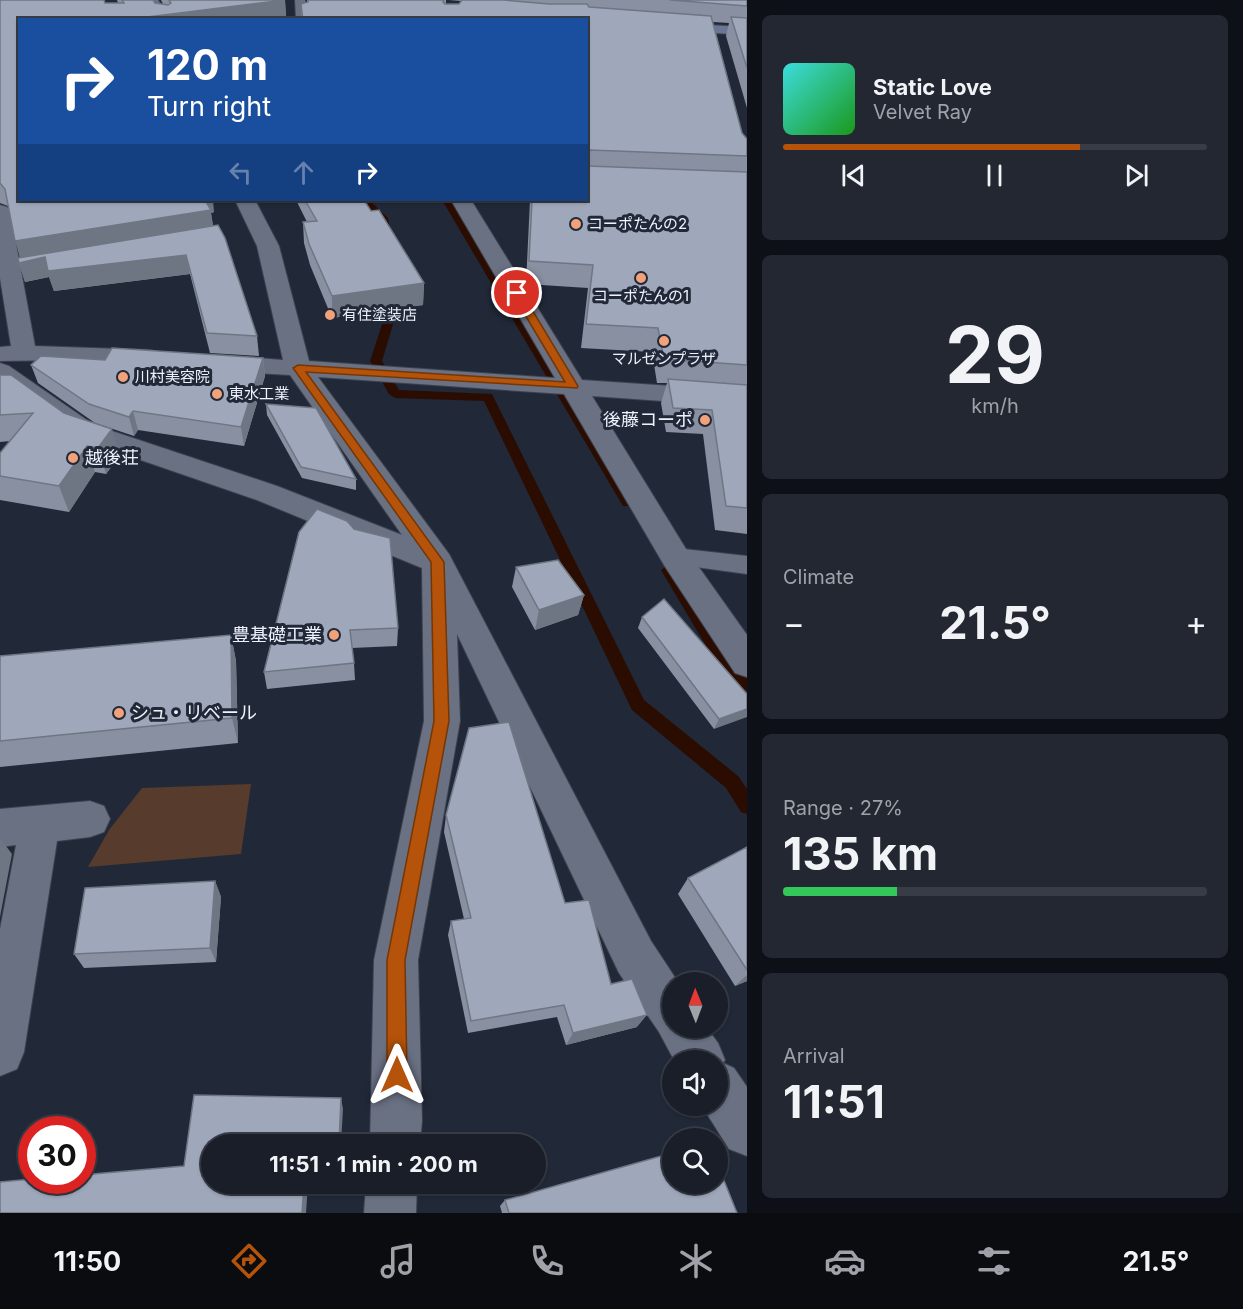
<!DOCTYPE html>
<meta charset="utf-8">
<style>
:root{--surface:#191e29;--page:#222731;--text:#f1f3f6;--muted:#9fa2a8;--line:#373c46;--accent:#b45309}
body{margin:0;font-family:Inter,"Noto Sans JP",sans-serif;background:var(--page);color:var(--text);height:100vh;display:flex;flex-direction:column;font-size:22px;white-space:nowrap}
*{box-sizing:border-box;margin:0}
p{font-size:20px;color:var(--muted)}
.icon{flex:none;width:33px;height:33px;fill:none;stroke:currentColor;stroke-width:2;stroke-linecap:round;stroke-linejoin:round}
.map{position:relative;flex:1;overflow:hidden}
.panel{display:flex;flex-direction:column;gap:15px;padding:15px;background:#0e1017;width:496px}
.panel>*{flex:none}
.top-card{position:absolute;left:18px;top:18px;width:570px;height:183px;border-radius:0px;box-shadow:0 2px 4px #0004,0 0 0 2px var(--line);background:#1a4fa0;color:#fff;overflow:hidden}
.needle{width:39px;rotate:359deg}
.fabs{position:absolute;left:662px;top:972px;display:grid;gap:12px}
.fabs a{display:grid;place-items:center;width:66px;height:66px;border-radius:50%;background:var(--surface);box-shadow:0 2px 4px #0004,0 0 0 2px var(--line);font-size:30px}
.speed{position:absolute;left:18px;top:1116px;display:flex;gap:12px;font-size:30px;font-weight:700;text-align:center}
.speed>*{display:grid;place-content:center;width:78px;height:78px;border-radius:50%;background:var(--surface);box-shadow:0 2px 4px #0004,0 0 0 2px var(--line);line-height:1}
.speed .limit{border:9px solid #d22;background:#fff;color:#111}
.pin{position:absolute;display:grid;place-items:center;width:51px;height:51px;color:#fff;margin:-26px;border:3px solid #fff;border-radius:50%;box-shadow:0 2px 6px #0007}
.me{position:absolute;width:66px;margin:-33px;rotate:0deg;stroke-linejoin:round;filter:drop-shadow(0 0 4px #0008)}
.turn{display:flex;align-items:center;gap:21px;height:126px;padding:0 30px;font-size:27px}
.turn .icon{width:78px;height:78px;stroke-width:2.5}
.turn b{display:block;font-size:42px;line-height:51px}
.lanes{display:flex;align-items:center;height:57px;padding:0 30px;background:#0003;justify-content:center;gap:30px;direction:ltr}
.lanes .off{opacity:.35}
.big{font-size:45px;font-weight:700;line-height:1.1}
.panel .tile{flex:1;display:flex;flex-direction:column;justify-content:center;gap:9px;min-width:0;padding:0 21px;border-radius:9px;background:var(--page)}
.panel .dial{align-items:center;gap:0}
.dial b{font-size:78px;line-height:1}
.song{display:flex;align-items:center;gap:18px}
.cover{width:72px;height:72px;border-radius:9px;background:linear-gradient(135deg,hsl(180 70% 55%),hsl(120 70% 35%))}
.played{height:6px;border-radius:3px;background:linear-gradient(90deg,var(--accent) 70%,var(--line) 70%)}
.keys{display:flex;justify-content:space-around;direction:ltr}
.heat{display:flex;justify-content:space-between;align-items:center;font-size:33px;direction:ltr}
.charge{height:9px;border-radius:4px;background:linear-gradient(90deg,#34c759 27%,var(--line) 0)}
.trip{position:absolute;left:201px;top:1134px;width:345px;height:60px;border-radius:30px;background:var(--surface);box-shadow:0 2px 4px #0004,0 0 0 2px var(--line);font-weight:700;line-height:60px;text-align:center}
.tab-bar{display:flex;height:96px;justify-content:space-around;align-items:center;background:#0a0c10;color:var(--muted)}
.tab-bar .icon{width:42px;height:42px}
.tab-bar .selected{color:var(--accent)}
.tab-bar b{font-size:27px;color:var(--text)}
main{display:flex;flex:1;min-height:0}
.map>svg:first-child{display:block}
</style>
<main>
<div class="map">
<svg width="747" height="1213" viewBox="0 0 747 1213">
<rect width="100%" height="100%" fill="#212837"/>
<path fill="#573b2d" d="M251,784L241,854L88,867L109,830L142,788Z"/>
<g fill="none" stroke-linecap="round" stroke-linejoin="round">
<path fill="#2b0c00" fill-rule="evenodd" d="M360,200H369L388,218L390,229H384L381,221Z
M442,200H451L635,503L633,506H623Z
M398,288L403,291L382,361L399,390L492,394L644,700L738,776L747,789V814L741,812L726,788L632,710L484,401L395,398L389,394L370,361L393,291Z
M668,565L673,566L724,648L747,673V691L741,690L712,656L661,570Z"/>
<g stroke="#3d424f" stroke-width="2">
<path id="lane" d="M148,0H158L171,20H160Z
M295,0H305L307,20H296Z
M675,548L747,556V574L666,563L663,557L666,551Z"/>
</g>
<g stroke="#3d424f" stroke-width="2">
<path id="street" d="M235,200H255L279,246L309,361L555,378L451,200H471L582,380L747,391V407L592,396L686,549L747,635V677L735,673L664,565L564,394L318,377L449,554L651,941L678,982H672V1028H707L718,1043L725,1060L723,1063L734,1068L747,1087V1156L729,1149L702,1106H717V1060H674L659,1032L619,973L457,634L460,721L418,960L422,1121L420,1144H370L374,960L424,721L422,568L257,500L74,437L0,383V363L9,366L94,425L277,486L402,535L290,375L220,371L211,368L207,363L211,358L220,355L283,360L257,246Z
M0,205L7,207L10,211L35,346L151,350L160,353L164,358L160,363L151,366L68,360L0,361V347L11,346L0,278Z
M90,801L104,806L110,819L104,832L90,837L57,841L24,1052L17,1069L0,1076V929L16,845L0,847V809Z
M366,1184H417L416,1213H364Z"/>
</g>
<g stroke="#3d424f" stroke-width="2">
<path id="secondary" d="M670,23L747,27V35L665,30L663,27Z"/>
</g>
<use href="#lane" fill="#6a7183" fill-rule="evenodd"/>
<use href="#street" fill="#6a7183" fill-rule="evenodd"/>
<use href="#secondary" fill="#6a7694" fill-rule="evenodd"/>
</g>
<path fill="#8990a1" d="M0,0L105,3H118L117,0H153L155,3L163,4L161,0H285L286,18L275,20H20L214,212L211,213L213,226L257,336L259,356L210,353L190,274L54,291L49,277L25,282L19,263L20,258L8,206L0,203Z
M307,0H446V4H459L461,1L449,0H747V108L726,36L729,23L713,22L742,133L747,139V534L715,530L703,434L666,432L661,403L667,383H657L652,352L581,348L588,288L526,284L530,200H586V20H302L301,4L307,2Z
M296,200H364L371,211L424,283L423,305L332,318L310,265L304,243L303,222H307Z
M263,358L265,376L244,446L138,430L134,436L95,423L38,383L31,365L105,360Z
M0,375L120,455L106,474L95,472L69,512L0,500V453L10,441L0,442Z
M266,404L356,479V490L302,478L267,415Z
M299,532L398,628L397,646L352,648L354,663L355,680L267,689L264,672Z
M516,567L584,595L578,615L535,630L512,587Z
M642,617L747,694L714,729L638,628Z
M231,635L236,661L238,743L0,767V656Z
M446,815L565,903L637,1027L566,1045L557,1017L468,1033L448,935L451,921L464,919L444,832Z
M747,847V981L735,986L678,894L688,878Z
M215,881L221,897L216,962L84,968L74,954Z
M505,1200L737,1213H502L500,1206Z"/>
<path fill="#6f7683" d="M285,0L286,18L275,20H123Z
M202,200H213L214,212L211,213L214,232L186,255L190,274L54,291L49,277L25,282L19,263L22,262L15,241Z
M424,283L423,305L332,318V296Z
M263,358L265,376L244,446L241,427Z
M133,411L138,430L134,436L129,417Z
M112,429L120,455L106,474L98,448Z
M87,446L95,472L69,512L59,486Z
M584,595L578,615L535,630L539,610Z
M231,635L236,661L238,743L232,718Z
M747,709V717L714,729L719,719Z
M0,838L12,854L0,917Z
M215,881L221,897L216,962L210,948Z
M747,975V981L735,986Z
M647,1015L637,1027L566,1045L573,1033Z
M341,1098L343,1109L341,1144H339Z
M304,1184H308L306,1213H302Z"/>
<path fill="#9fa8bb" stroke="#6f7683" stroke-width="1.5" d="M0,0H104L105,3H124L122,0H153L155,3L168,5L171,3L169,0H285L123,20H20V200H205L211,210L15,241L5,189L0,183Z
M308,0H444L443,2L445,4H459L462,0H503L549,4H587L589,7L711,16L742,133L747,139V156L590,150L588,153V166L747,172V365L664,359L658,328L586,324L593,265L529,261L532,200H586V20H303L301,4L308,2Z
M670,0H747V6Z
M731,17L747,18V68Z
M305,200H364L371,211L379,210L424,283L332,296L309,244L303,222L317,221Z
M218,225L225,238L257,336L207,333L186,255L48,271L45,257L19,263L18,258Z
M112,348L263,358L241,427L133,411L129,417L89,404L31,365L41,356L105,360Z
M0,375H11L64,413L112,429L98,448L87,446L59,486L0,476V453L33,413L0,415Z
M668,379L747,385V508L726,506L712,410L673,408Z
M266,404L316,408L356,479L301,467Z
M317,509L347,521L354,529L390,538L398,628L350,630L354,663L264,672L299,532Z
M558,560L584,595L539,610L516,567Z
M664,599L747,694V709L719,719L642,617Z
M231,635L232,718L0,741V656Z
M509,722L565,903L589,900L611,984L632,979L647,1015L573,1033L564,1005L471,1021L451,921L471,918L446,815L469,728Z
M747,847V970L688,878Z
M215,881L210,948L74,954L85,888Z
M194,1095L341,1098L339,1144H212V1184H304L302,1213H0V1182L32,1179V1180H82V1175L184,1166Z
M672,1153V1184H717V1163L737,1213H509L505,1200Z"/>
<path fill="#b45309" stroke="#753606" stroke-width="1.5" d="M517,290L522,293L578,386L577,388L306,372L444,562L449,721L405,960L407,1075L404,1082L397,1085L390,1082L387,1075V960L434,721L431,562L293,368L298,365L565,382L512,293Z"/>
<g fill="#f1a27b" stroke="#212837" stroke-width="2">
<circle cx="576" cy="224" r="6"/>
<circle cx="641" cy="278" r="6"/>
<circle cx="330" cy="315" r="6"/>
<circle cx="664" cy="341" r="6"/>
<circle cx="123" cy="377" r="6"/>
<circle cx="217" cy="394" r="6"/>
<circle cx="705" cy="420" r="6"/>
<circle cx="73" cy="458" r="6"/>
<circle cx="334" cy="635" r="6"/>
<circle cx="119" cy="713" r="6"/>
</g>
<g text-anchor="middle" stroke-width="6" stroke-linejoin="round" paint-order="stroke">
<g font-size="15" fill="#eef2fd" stroke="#212837" text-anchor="start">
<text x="588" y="229">コーポたんの2</text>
<text x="641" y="301" text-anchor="middle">コーポたんの1</text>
<text x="342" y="320">有住塗装店</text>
<text x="664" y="364" text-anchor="middle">マルゼンプラザ</text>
<text x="135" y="382">川村美容院</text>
<text x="229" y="399">東水工業</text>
</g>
<g font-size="18" fill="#eef2fd" stroke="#212837" text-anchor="end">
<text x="693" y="426">後藤コーポ</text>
<text x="85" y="464" text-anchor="start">越後荘</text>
<text x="322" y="641">豊基礎工業</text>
<text x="131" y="719" text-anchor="start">シュ・リベール</text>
</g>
</g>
</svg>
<div class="fabs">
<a><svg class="needle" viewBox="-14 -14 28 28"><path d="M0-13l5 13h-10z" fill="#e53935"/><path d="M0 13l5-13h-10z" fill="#9fa2a8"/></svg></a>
<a><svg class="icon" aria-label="sound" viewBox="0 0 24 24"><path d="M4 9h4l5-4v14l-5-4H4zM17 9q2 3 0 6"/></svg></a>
<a><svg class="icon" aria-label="search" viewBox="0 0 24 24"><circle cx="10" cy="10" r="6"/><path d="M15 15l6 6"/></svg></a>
</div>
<div class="speed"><div class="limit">30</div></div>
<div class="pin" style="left:517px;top:293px;background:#d93025"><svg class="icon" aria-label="arrive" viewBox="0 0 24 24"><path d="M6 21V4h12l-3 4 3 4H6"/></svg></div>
<svg class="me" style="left:397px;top:1075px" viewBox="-20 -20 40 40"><path d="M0-17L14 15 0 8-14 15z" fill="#b45309" stroke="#fff" stroke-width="4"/></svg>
<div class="trip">11:51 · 1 min · 200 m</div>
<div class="top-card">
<div class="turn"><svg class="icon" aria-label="right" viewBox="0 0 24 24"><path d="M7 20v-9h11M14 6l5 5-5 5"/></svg><div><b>120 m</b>Turn right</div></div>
<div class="lanes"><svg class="icon off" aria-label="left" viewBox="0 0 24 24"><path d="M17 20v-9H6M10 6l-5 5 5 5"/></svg><svg class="icon off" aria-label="ahead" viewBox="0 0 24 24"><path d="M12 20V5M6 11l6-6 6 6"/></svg><svg class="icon" aria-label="right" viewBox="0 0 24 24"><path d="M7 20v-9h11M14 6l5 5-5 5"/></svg></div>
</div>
</div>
<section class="panel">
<div class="tile">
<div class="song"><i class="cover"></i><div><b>Static Love</b><p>Velvet Ray</p></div></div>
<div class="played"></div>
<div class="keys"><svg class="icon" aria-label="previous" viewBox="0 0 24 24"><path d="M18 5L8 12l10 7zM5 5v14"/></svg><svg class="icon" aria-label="pause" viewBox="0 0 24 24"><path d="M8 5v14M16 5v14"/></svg><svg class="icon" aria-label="next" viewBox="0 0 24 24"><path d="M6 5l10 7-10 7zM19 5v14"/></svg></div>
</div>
<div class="tile dial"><b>29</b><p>km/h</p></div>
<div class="tile"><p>Climate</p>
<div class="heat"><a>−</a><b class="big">21.5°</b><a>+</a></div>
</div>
<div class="tile"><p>Range · 27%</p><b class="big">135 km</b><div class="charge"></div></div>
<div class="tile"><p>Arrival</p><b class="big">11:51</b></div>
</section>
</main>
<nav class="tab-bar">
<b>11:50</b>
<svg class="icon selected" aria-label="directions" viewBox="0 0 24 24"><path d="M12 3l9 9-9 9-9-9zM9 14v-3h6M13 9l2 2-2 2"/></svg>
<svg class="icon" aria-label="music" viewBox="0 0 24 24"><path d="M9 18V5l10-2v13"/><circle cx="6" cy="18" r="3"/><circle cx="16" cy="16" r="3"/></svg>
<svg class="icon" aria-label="phone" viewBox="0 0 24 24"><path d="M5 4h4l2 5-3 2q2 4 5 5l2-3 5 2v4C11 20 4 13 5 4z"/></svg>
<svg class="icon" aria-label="climate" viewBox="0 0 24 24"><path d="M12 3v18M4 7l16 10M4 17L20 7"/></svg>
<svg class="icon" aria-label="car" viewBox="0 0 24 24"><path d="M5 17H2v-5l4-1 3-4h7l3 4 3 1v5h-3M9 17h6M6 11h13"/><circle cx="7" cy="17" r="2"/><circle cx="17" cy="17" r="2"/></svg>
<svg class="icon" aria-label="filters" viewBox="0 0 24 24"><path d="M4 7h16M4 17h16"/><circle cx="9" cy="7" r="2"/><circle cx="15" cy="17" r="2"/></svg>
<b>21.5°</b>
</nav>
